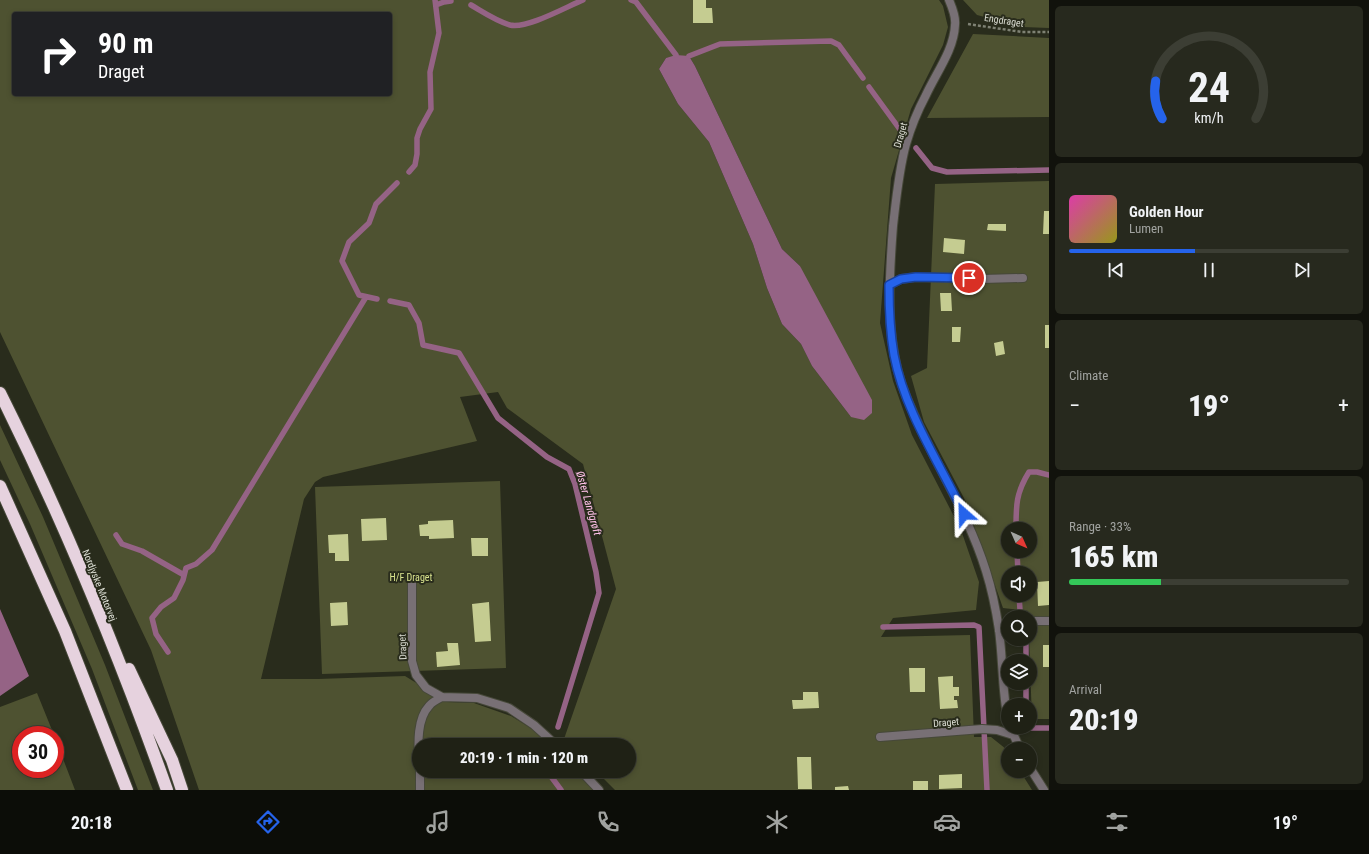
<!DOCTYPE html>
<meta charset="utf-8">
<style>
:root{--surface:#1f2115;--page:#27291e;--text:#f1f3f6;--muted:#a1a3a0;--line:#3c3e34;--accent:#2563eb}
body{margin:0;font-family:"Roboto Condensed",sans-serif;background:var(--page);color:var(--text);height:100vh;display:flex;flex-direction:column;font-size:15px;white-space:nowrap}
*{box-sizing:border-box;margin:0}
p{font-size:13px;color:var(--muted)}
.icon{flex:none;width:22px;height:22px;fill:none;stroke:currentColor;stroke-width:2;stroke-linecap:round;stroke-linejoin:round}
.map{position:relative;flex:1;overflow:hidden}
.drawer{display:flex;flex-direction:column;gap:6px;padding:6px;background:#11120c;width:320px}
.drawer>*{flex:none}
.banner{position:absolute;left:12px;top:12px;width:380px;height:84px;border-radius:4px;box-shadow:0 2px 6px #0003,0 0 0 1px var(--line);background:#202124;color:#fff;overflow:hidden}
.needle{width:26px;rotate:135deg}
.tools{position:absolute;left:1001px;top:522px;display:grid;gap:8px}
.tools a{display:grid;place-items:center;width:36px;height:36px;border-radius:50%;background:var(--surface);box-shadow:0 2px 6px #0003,0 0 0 1px var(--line);font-size:20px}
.speed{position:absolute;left:12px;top:726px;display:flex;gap:8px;font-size:20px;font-weight:700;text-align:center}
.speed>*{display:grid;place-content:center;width:52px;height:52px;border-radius:50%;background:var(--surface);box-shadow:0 2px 6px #0003,0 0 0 1px var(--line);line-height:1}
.speed .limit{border:6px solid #d22;background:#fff;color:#111}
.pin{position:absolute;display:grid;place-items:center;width:34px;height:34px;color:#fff;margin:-17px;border:2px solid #fff;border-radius:50%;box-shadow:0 1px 4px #0007}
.me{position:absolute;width:44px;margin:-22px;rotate:335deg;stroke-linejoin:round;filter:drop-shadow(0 0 3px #0008)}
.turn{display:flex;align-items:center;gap:14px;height:84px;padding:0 20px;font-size:18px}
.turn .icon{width:52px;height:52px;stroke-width:2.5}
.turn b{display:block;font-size:28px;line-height:34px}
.big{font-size:30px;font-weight:800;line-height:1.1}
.drawer .widget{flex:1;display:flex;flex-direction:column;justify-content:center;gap:6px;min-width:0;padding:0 14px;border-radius:6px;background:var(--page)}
.drawer .dial{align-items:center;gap:0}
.dial svg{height:104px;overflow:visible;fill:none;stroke:var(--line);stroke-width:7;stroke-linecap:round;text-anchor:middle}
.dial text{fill:var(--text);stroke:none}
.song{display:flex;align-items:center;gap:12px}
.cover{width:48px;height:48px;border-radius:6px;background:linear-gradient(135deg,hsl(320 70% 55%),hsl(60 70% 35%))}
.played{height:4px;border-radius:2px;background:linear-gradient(90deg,var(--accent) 45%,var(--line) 45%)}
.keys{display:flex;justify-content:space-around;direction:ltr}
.heat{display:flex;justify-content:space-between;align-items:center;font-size:22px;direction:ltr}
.charge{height:6px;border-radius:3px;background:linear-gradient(90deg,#34c759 33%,var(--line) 0)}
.trip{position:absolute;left:412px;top:738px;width:224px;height:40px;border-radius:20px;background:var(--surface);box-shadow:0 2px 6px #0003,0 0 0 1px var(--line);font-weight:800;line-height:40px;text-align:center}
.dock{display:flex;height:64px;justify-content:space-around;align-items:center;background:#0c0d08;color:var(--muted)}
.dock .icon{width:28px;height:28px}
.dock .current{color:var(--accent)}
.dock b{font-size:18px;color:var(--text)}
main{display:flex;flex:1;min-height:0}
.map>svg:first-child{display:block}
</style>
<main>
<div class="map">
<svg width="1049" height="790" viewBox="0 0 1049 790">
<rect width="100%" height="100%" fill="#292c1c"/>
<path fill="#4e5231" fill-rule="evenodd" d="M0,0H939L943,6L948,27L943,45L911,109L891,178L880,323L893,381L912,435L961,530L979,582L976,610L893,618L881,637L970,635L974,737H991L1006,749L1008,753V771H1020L1032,790H615L596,771H629V745H570L564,739L616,589L583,464L507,408L498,392L460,397L477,441L323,477L315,482L304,499L261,679H318L405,676L447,702L474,703L511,716L537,732L552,745H419V771H576L593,790H199L151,650L0,332ZM14,14H390V94H14ZM689,56L695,66L782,249L800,266L851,417L812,366L801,344L782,324L767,288L753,244L709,142L678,104L659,69L666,58Z
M963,0H1049V28L1023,27L977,15Z
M973,34L1049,38V117L927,118Z
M1049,181V719H1032L1029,639L1030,617H1029L1028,611L1003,608L965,500L924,422L911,376L927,368L935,184ZM1008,529H1030V551H1008ZM1008,573H1030V595H1008Z
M0,425L43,517L105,665L153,790H138L92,669L30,524L0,460Z
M500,481L506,668L322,674L315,487Z
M37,693L54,735H21V769H55V738L75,790H0V707Z"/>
<path fill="#956385" d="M676,55L689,56L695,66L782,249L800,266L872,400V413L864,420L851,417L812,366L801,344L782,324L767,288L753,244L709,142L678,104L659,69L666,58Z
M0,609L29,676L0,696Z"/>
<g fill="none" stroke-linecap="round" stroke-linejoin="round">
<path stroke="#956385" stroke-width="5.5" d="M631,0L636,2L676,55
M436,5L444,2L451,1
M471,5C483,12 496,21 510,25C527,29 566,7 583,0
M689,56L720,44L831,41L839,45L863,78
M869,87L901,131
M916,148L932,168L947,172L1049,170
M409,172L415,165L417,154V138L420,129L431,109L430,72L439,33L435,0
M377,299L359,295L342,261L349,242L369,223L376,204L397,183
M390,301L409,305L419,323L423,345L459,353L498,418L547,457L569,469L575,484L596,572L599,593L558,727
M1016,529C1016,505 1016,493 1029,472H1037L1049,475
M116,535L122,544L142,551L184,575
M1017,551L1018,573
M1019,595L1020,610
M883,627L974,625L979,627L987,790
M1026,639V661
M168,652L156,634L152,618L161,607L174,598L183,580L186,568L196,564L212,550L366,297
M1026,683V705
M1030,726V728H1049
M541,745L543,743
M547,771L561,790"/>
</g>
<path fill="#c5cc91" d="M693,0H706V8H712L713,23H693Z
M1044,211H1049V234H1043Z
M988,224H1006V231L987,230Z
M944,238L965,240L964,254L943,252Z
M940,293H951L952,311H941Z
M1045,325H1049V348H1045Z
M952,327H961L960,342H952Z
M1003,341L1005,354L996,356L994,343Z
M386,518L387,540L362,541L361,519Z
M453,520L454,538L429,539V536H420L419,525L428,524V521Z
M348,534L349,561H335V553H329L328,535Z
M471,538H488V556H472Z
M1049,581V605L1038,606L1037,582Z
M347,602L348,625L331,626L330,603Z
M489,602L491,641L475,642L472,604Z
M447,643H458L460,665L437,667L436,652L448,651Z
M1043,645H1049V667H1043Z
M909,668H925V692H910Z
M953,676V687H959V696H954V700H957L958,708L940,709L938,677Z
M803,692H818L819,708L793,709L792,700H803Z
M797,757H811L812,789H798Z
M962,774V788L939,789V775Z
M913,781H928V790H913Z
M848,786L849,790H835V787Z"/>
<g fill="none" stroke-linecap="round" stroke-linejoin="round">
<g stroke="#464839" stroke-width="10">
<path id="minor" d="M949,0C952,7 956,18 955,25C954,50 936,73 926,95C918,110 911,127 906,144C899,169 896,200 893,226C889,279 885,337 903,388C926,451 966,506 986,571C992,590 996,610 999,630C1003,660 1002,691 1008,720
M889,285L901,279L916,277L982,279L1023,278
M412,582V661L416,675L426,688L442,697L477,698L509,708L534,725L556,745
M1030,621H1049
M999,631L1008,627
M1010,727L1020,749
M880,737L982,729L997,730L1013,735
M419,760C418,743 417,719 429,706C432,702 438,699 442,697
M1030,768L1044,790
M420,771V790
M581,771L599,790"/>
</g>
<g stroke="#464839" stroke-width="14">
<path id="motorway" d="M0,393C64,521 119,655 167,790
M0,486L65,631L127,790
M129,669L172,760L182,790"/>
</g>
<path stroke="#7f8274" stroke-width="2.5" stroke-dasharray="3 2" stroke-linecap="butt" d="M968,24L1022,32H1049"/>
<use href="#minor" stroke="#787075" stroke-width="8"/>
<use href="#motorway" stroke="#e6d2de" stroke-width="12"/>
</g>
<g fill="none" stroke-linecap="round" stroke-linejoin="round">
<g stroke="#184099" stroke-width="10">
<path id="route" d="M964,514C939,462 905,412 894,355C890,332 889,309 889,285L901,279L916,277L969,278"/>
</g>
<use href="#route" stroke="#2563eb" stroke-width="7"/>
</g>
<g text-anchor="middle" stroke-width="4" stroke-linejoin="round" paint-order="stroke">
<g font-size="10" fill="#dcded4" stroke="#292c1c">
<text transform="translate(1004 20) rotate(9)" y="4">Engdraget</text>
<text transform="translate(900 135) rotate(-74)" y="4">Draget</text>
<text transform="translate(100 585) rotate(68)" y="4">Nordjyske Motorvej</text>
<text transform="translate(402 647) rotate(-92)" y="4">Draget</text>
<text transform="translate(946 722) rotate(-5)" y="4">Draget</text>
</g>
<g font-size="10" fill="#d8e28d" stroke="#292c1c">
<text x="411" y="581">H/F Draget</text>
</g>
<g font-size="11" font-style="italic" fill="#ffc1e9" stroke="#292c1c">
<text transform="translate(589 503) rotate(74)" y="4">Øster Landgrøft</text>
</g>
</g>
</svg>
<div class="tools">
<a><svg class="needle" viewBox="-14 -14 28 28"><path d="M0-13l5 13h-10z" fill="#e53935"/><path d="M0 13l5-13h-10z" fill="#a1a3a0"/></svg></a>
<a><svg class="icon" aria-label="sound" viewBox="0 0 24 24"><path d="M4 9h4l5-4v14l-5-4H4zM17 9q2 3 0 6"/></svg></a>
<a><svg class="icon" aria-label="search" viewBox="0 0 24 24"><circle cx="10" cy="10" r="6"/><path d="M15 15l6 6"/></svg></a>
<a><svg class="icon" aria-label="layers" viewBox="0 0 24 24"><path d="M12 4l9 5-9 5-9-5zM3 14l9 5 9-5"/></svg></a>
<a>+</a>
<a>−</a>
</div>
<div class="speed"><div class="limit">30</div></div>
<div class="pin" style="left:969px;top:278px;background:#d93025"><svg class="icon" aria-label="arrive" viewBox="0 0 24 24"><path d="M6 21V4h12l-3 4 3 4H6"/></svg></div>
<svg class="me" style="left:964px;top:514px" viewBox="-20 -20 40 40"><path d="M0-17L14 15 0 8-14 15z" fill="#2563eb" stroke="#fff" stroke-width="4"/></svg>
<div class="trip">20:19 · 1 min · 120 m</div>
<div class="banner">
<div class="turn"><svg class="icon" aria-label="right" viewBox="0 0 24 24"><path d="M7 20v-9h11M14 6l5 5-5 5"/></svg><div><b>90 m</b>Draget</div></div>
</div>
</div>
<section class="drawer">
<div class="widget dial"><svg viewBox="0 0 100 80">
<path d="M14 69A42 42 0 1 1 86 69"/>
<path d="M14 69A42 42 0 0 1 9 40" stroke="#2563eb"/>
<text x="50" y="56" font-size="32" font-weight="700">24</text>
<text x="50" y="72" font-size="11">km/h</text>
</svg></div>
<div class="widget">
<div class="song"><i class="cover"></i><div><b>Golden Hour</b><p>Lumen</p></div></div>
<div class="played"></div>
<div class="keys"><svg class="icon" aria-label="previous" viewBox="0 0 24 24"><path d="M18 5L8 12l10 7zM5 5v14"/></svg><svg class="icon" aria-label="pause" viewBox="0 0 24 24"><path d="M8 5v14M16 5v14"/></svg><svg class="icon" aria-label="next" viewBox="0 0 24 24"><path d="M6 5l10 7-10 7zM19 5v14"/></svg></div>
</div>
<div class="widget"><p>Climate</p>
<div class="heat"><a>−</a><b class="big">19°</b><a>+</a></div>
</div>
<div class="widget"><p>Range · 33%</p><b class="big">165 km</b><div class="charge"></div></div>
<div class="widget"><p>Arrival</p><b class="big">20:19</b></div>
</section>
</main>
<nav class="dock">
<b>20:18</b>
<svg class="icon current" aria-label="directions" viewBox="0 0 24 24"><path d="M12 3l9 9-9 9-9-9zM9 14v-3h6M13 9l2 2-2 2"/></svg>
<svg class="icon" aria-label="music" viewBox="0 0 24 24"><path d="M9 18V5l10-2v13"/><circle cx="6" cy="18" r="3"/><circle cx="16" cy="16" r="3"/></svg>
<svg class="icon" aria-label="phone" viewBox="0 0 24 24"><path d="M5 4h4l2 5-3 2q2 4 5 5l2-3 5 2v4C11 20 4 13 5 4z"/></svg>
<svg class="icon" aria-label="climate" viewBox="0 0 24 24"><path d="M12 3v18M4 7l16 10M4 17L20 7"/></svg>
<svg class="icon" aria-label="car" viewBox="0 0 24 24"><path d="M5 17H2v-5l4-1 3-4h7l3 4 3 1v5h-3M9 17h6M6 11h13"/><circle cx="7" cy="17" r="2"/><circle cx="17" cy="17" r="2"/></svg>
<svg class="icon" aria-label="filters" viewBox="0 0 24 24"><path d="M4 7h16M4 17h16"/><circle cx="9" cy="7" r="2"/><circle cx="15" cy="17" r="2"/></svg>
<b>19°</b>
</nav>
